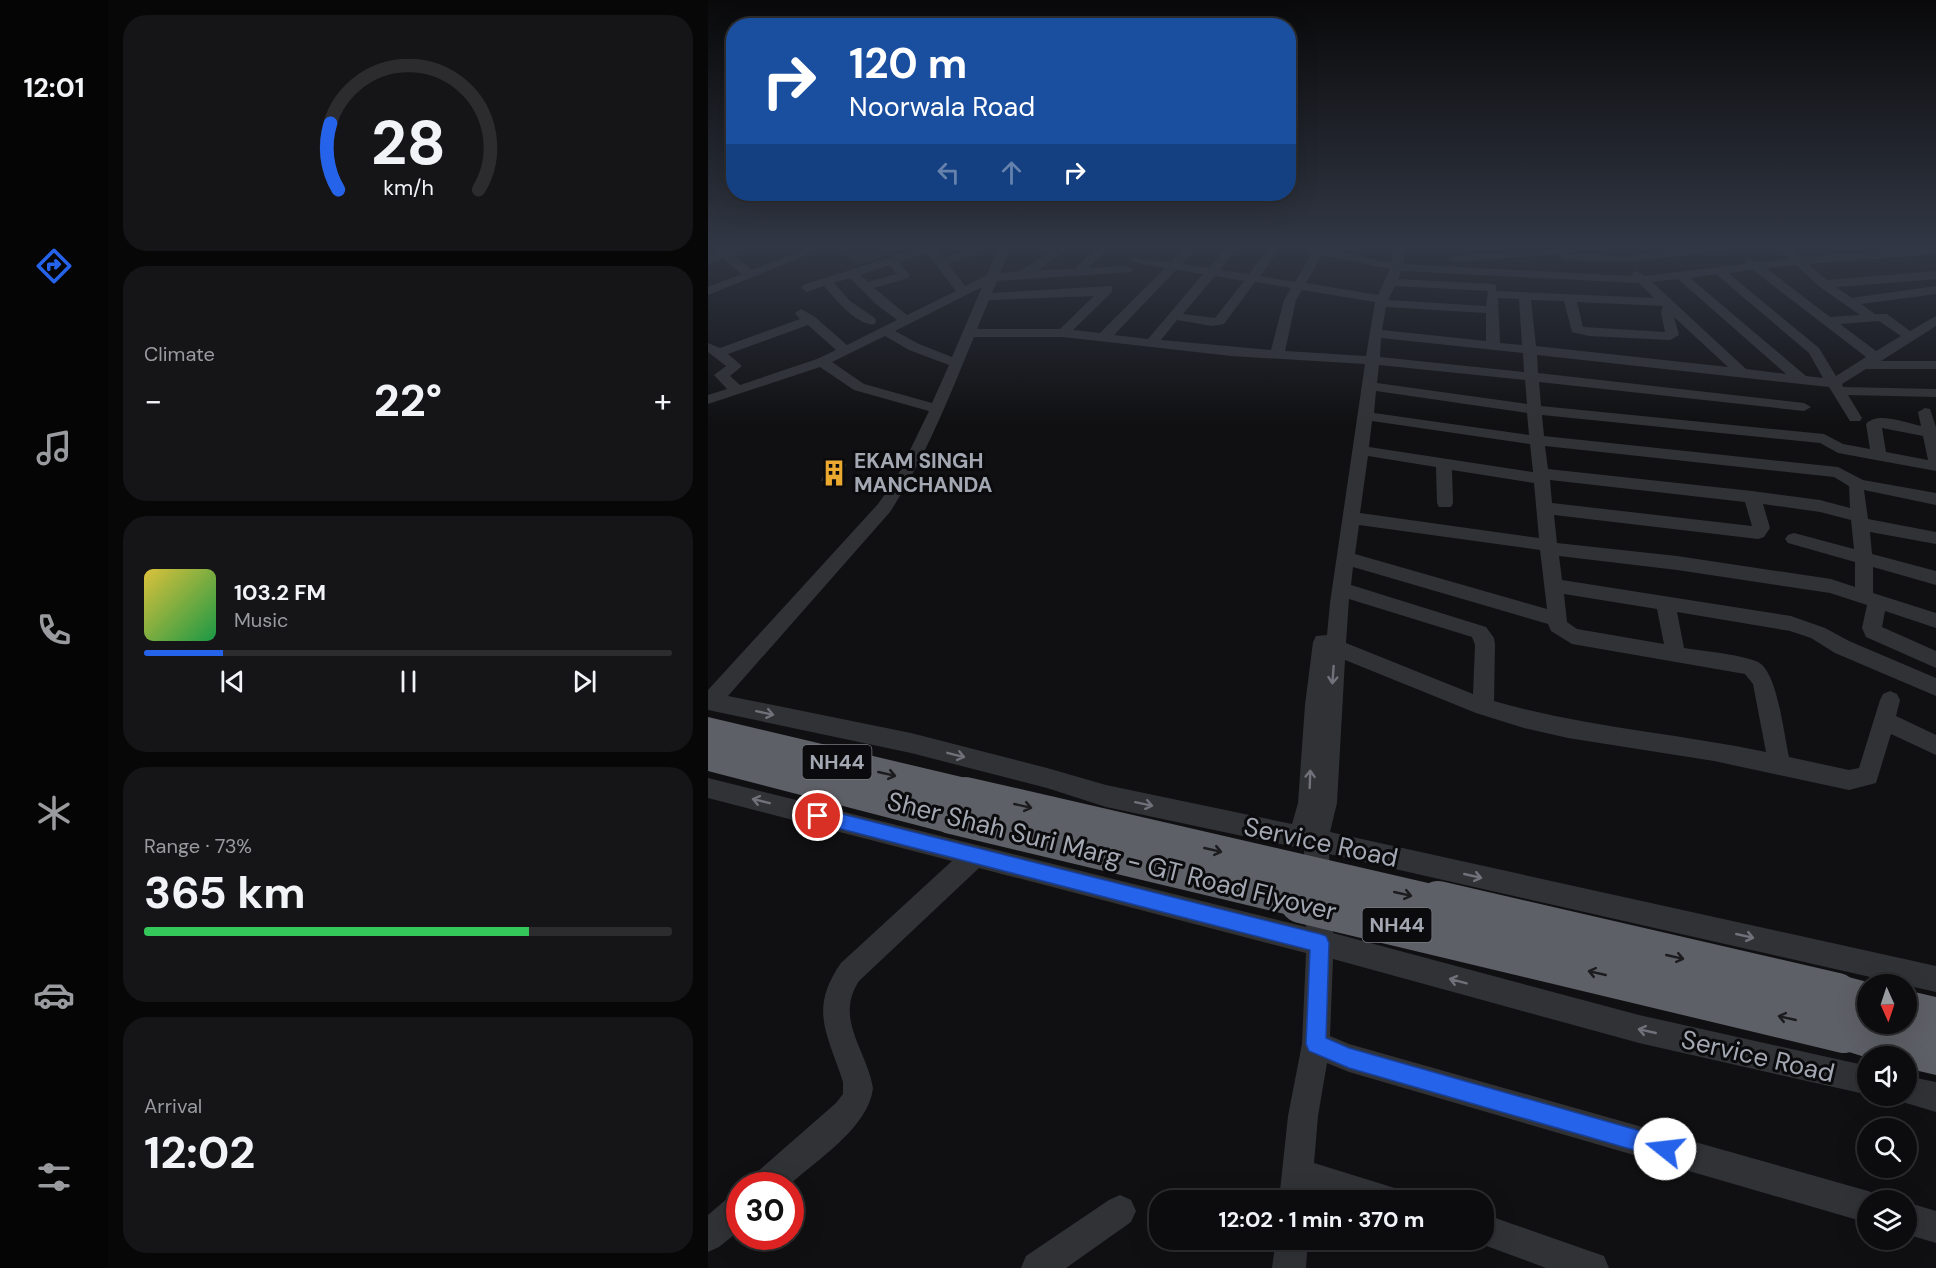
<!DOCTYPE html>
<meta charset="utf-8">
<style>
:root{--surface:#0c0c0e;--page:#151517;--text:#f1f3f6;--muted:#9a9b9e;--line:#2c2c2e;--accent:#2563eb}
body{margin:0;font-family:"DM Sans",sans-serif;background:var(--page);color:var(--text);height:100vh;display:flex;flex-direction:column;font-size:22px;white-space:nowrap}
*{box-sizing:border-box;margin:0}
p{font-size:20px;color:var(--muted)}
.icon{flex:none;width:33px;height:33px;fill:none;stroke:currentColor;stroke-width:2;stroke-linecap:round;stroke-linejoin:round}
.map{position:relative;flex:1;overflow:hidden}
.sheet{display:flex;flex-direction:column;gap:15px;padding:15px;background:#070708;width:600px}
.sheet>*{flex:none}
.banner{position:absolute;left:18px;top:18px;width:570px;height:183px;border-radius:24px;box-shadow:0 6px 24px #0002,0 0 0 2px var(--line);background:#1a4fa0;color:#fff;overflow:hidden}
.needle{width:39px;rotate:177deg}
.buttons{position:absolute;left:1149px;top:974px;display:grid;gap:12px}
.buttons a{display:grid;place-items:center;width:60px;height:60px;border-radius:50%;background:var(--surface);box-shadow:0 6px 24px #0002,0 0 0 2px var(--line);font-size:30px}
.speed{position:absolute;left:18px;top:1172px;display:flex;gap:12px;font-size:30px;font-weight:700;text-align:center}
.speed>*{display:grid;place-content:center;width:78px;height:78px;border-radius:50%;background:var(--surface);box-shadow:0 6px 24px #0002,0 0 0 2px var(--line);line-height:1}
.speed .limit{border:9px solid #d22;background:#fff;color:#111}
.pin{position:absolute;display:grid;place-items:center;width:51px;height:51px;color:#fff;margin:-26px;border:3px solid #fff;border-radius:50%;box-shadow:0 2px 6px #0007}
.me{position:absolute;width:66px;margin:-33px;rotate:286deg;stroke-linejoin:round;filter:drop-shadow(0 0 4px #0008)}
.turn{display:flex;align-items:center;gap:21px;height:126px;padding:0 24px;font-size:27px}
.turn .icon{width:78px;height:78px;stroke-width:2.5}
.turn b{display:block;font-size:42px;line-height:51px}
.lanes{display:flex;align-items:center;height:57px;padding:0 24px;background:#0003;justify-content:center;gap:30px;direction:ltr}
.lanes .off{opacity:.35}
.big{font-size:45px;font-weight:700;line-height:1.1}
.sheet .widget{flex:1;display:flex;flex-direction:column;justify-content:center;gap:9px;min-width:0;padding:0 21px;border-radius:24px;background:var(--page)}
.sheet .dial{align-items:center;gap:0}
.dial svg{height:156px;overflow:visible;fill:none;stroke:var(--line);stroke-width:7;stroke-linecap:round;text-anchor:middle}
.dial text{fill:var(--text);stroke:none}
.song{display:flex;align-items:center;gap:18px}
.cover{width:72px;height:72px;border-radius:9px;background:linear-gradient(135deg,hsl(50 70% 55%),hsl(140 70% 35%))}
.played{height:6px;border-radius:3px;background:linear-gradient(90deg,var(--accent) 15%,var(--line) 15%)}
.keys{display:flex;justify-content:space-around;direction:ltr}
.heat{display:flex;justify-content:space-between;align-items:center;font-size:33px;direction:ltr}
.charge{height:9px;border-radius:4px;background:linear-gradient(90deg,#34c759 73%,var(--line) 0)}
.trip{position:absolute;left:441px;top:1190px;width:345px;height:60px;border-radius:24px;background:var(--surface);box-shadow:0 6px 24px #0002,0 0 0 2px var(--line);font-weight:700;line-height:60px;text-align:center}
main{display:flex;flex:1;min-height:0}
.dock{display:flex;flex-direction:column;width:108px;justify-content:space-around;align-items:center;background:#050506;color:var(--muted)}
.dock .icon{width:42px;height:42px}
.dock .active{color:var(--accent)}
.dock b{font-size:27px;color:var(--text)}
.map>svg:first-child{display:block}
</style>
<main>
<nav class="dock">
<b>12:01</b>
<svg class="icon active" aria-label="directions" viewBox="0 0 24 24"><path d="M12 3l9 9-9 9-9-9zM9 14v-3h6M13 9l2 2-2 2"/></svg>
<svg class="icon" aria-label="music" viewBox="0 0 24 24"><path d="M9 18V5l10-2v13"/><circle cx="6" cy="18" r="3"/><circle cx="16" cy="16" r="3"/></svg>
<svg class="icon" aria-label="phone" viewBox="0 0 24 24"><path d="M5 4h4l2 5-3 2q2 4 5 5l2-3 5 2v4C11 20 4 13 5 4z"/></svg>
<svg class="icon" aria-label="climate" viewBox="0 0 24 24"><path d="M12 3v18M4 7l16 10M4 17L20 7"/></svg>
<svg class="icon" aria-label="car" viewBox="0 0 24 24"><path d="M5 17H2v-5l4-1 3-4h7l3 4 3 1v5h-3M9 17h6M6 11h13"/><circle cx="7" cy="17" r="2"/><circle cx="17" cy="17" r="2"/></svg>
<svg class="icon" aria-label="filters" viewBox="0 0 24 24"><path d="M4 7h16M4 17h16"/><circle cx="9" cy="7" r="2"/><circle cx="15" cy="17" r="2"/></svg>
</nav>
<section class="sheet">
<div class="widget dial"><svg viewBox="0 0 100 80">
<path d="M14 69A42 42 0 1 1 86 69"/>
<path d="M14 69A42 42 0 0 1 10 35" stroke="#2563eb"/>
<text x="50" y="56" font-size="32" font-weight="700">28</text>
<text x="50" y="72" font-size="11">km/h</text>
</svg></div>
<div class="widget"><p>Climate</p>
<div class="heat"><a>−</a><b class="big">22°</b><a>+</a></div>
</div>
<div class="widget">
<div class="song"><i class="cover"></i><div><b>103.2 FM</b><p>Music</p></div></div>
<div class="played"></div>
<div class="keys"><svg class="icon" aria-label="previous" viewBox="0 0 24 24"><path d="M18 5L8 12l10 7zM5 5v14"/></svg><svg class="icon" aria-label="pause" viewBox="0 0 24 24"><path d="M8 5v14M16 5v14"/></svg><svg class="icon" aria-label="next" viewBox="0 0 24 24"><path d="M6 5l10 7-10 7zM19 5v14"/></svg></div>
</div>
<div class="widget"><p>Range · 73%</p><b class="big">365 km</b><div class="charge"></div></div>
<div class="widget"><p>Arrival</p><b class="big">12:02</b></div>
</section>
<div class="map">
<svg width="1228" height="1268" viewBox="0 0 1228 1268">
<rect width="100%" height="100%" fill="#101012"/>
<path fill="#232326" stroke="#2a2a2e" stroke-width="1.5" d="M149,247H194V249L149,264L137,252Z
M137,465L131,478L114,480L120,467Z"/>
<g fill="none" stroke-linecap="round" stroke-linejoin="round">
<path fill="#313236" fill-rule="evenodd" d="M2,247H14L18,250L39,247L25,255L44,270L102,247H118L0,295V287L34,274L15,259L0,264V257L8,253Z
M215,247H232L229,250L235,258L270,247H288L240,264L257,286L279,275L291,247H303L292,273L312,271L350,247H363L330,270L367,269L389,247H401L381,268L419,266L425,270L423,272L289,281L284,293L404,286V292L365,330L392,333L457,268L424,262V258L463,262L477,247H489L474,264L501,268L519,247H530L512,270L541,274L562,247H573L552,276L587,282L604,253L589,247H611L683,263L686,247H698L695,264L924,276L925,272L929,271L937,276L1037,264L1038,260L1042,259L1050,262L1081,259L1070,247H1082L1093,257L1228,248V254L1100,264L1119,280L1228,271V279L1128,287L1144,298L1228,286V294L1153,304L1167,314H1179L1202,331L1228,316V326L1173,361H1228V369H1158L1134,384L1135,387L1228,389V397L1140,395L1154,418L1152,421H1142L1121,387L829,355L830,373L1096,403L1103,407L1096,411L831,382L833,406L1116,434L1135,444L1162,449L1158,424C1169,411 1198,423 1213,426L1210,412L1217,408L1222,409L1228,427V471L1130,453L1112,443L834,415L836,436L1130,467L1155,480L1228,493V505L1156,490L1160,519L1228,532V544L1162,532L1164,554L1228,571V585L1165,567V593L1228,613V628L1177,611L1174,627L1228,651V668L1158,637L1154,628L1159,605L1122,593L969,570L851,556L854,580L1083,616L1117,628L1141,641L1228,678V696L1127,653L1103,638L1082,631L969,612L976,648C993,651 1042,655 1053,664C1070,678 1076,735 1081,757L1141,770L1151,768L1172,700L1175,694L1182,691L1189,694L1192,700L1188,716L1228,735V755L1183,734L1168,783L1141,790L1006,761L860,738L816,728L768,713L637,660L629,803L622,832L1228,966V992L621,854L625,933L931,1015L1160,1066L1161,1095L931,1043L625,959L622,1036L641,1044L1160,1191L1171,1196L1173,1200H1160V1223L641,1072L619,1063L610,1116L606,1163L690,1189L695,1200H626L603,1193V1200H571L580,1116L594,1044L598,953L271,868L151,981C126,1019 159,1050 165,1088C161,1127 109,1160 81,1185H42L47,1174L128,1103L135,1094V1082C120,1034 100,1010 133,963L244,861L0,798V778L598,927L596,849L398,807L339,788L203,753L0,710V690L170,504L188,479L221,411L146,390L112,367L0,404V395L19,389L6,375L18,366L0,352V343L12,348L92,319L87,313L93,309L107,317L139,345L189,320L168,304L142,278L126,283L142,301L167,318L168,321L167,324C150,327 126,298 116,286L99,292L93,288L95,285ZM219,253L248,291L199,315L166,288L200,278L202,275L191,262ZM614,255L682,269L670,295L598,283ZM182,265L188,274L160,282L152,275ZM1088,265L1112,287L1152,315L1122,317L1058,268ZM468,270L495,274L440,339L406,335ZM1045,270L1158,357L1128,376L1111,348L1020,273ZM693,271L931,283L946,298L788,291V285L784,284L690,279ZM1008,274L1101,353L1115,378L1098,376L982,278ZM507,276L536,281L507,318L475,314ZM970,279L1078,374L1038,369L944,282ZM547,282L583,288L576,300L563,350L453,340L469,320L504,326L516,324ZM687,286L780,291L778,306L680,300ZM274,287L244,357L211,344L187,331ZM594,290L667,302L658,356L577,351L588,300ZM386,296L352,329H269L281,300ZM790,298L811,299L814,345L792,343ZM823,300L856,301L864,332L881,336L962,340L971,335L966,317L1020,367L828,346ZM869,302L955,306L953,312L957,332L875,327ZM678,307L778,313V341L674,330ZM1171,321L1193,336L1168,351L1132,324ZM100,325L128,350L109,359L32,385L22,376L34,366L20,354ZM177,336L201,350L241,365L224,403L156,384L124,362ZM266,337H355L523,356L657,364L622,603L619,635L608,636L605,642L597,705L590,803L584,824L398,785L339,768L203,733L20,696L182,512C218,457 241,397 266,337ZM673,338L815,353L816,372L672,357ZM671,365L817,380L819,404L669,383ZM668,391L819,413L821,435L666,413ZM664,421L822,444L825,472L661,447ZM1174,428L1215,436L1220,460L1178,452ZM837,446L1126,477L1141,486L1142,508L1112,500L1044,491L840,469ZM660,456L728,467L729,503L731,507H743L745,503L744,470L826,483L831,538L652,513ZM842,480L1037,502L1044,526L844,503ZM1055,504L1112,512L1143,520L1146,549L1086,533L1080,535L1077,539L1080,543L1147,562V587L1123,579L969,556L849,543L846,515L1050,539L1056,537L1062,528ZM651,525L832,550L839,609L647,554ZM645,567L840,624L843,631L864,644L1037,674L1045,684L1058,752C967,733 875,727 786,701L787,645L786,638L778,627L643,585ZM856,594L949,609L956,644L869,629L859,622ZM641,599L764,637L767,645L765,694L638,643Z
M856,247H881L858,254L921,256L991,247H1026L1021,250L921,262L857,260L851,257L853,254L746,262L740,259L746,256L837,251Z
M1198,1076L1228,1082V1112L1188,1100L1185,1095H1198Z
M32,1192V1230L11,1247L0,1252V1215L21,1197Z
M412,1195L423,1200L428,1211L423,1222L358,1268H313L318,1256L401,1200Z
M1198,1202L1228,1211V1243L1198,1234Z
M776,1214L896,1256L901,1268H838L765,1241L764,1239H776Z
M568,1239H600L598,1268H564Z"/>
<path fill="#5e6067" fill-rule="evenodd" d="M0,717L258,778L270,782L275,793L270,804L256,808L260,818L255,829L243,834L0,771Z
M1129,974L1167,984H1160V1023H1198V990L1228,997V1075L1198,1068V1056H1160V1058L1122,1046L1116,1032L1122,1018L1130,1014L1115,1008L1109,994L1115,980Z"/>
<path stroke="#5e6067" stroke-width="32" d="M258,793L736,903
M243,818L599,903"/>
<path stroke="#5e6067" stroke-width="42" d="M593,902L1136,1032
M730,902L1129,994"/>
</g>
<defs><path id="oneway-shaft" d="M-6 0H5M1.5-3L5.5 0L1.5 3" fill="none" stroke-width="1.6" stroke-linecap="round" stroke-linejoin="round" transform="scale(1.5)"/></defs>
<g stroke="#6f727a">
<use href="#oneway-shaft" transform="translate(625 675) rotate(94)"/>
<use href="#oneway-shaft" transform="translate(57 713) rotate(12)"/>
<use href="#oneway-shaft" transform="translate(248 755) rotate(14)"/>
<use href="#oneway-shaft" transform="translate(602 779) rotate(-88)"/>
<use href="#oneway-shaft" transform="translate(53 801) rotate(-166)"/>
<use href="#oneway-shaft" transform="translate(436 804) rotate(12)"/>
<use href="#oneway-shaft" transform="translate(765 876) rotate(13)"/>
<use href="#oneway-shaft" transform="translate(1037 936) rotate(13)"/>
<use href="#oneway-shaft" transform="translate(750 981) rotate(-165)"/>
<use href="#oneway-shaft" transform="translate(939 1031) rotate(-167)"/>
</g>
<g stroke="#1c1c1f">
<use href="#oneway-shaft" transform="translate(179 774) rotate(13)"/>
<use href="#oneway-shaft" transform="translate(315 806) rotate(13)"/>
<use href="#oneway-shaft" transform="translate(505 850) rotate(13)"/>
<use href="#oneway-shaft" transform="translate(695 894) rotate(13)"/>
<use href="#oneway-shaft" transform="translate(967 957) rotate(13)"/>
<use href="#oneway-shaft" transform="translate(889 973) rotate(-167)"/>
<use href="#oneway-shaft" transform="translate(1079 1018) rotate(-167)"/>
</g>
<linearGradient id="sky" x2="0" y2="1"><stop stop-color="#09090a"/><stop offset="0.58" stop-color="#313744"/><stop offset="1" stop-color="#313744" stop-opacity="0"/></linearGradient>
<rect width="1228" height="425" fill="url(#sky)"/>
<path fill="#2563eb" stroke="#184099" stroke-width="1.5" d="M110,808L612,934L618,936L621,943L618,1038L641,1048L957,1138L964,1141L968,1149L964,1156L957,1159L641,1068L601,1051L598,1044L602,950L110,823L104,821L101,816L104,810Z"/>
<defs>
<g id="building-bare" transform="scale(2.07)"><path d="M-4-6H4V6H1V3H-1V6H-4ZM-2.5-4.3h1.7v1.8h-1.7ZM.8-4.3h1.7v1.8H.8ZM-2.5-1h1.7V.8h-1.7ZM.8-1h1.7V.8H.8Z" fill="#eba92f" stroke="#0b0b0d" stroke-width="2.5" paint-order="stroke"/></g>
</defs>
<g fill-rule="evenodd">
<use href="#building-bare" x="126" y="473"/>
</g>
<g text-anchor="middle" stroke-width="6" stroke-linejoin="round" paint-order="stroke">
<g fill="#0b0b0d" stroke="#757880" stroke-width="1.5">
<rect x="94.5" y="745" width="69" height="34" rx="4.5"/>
<rect x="654.5" y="908" width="69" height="34" rx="4.5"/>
</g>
<g font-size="20" font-weight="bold" fill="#a2a7b2">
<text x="129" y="769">NH44</text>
<text x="689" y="932">NH44</text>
</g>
<g font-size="21" font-weight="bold" fill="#a2a7b2" stroke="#0b0b0d" text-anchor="start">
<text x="146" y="468">EKAM SINGH<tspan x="146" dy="24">MANCHANDA</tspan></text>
</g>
<g font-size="26" fill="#a2a7b2" stroke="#0b0b0d">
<text transform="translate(613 842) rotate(12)" y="9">Service Road</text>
<text transform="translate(404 856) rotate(14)" y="9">Sher Shah Suri Marg - GT Road Flyover</text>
<text transform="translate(1050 1056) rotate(13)" y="9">Service Road</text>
</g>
</g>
</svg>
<div class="buttons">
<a><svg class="needle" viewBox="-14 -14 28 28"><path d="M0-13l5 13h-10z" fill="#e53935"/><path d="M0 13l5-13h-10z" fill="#9a9b9e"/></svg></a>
<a><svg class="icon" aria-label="sound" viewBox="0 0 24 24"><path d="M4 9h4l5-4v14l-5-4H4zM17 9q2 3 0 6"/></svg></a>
<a><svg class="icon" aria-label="search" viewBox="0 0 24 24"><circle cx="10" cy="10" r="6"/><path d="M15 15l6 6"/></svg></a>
<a><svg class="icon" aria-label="layers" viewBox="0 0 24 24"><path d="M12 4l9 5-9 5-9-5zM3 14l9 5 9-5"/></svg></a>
</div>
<div class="speed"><div class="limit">30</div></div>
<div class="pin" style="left:110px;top:816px;background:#d93025"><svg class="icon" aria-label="arrive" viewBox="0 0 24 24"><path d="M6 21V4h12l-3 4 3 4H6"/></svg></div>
<svg class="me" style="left:957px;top:1149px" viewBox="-20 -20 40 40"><circle r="19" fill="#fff"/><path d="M0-13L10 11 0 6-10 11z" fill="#2563eb"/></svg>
<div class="trip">12:02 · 1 min · 370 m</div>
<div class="banner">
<div class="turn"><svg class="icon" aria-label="right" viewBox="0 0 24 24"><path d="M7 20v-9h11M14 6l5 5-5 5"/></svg><div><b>120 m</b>Noorwala Road</div></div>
<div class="lanes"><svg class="icon off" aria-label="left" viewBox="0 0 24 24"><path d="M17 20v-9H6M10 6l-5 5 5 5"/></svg><svg class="icon off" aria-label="ahead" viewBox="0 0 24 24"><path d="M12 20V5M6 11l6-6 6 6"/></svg><svg class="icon" aria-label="right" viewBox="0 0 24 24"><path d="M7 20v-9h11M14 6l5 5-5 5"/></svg></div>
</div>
</div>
</main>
